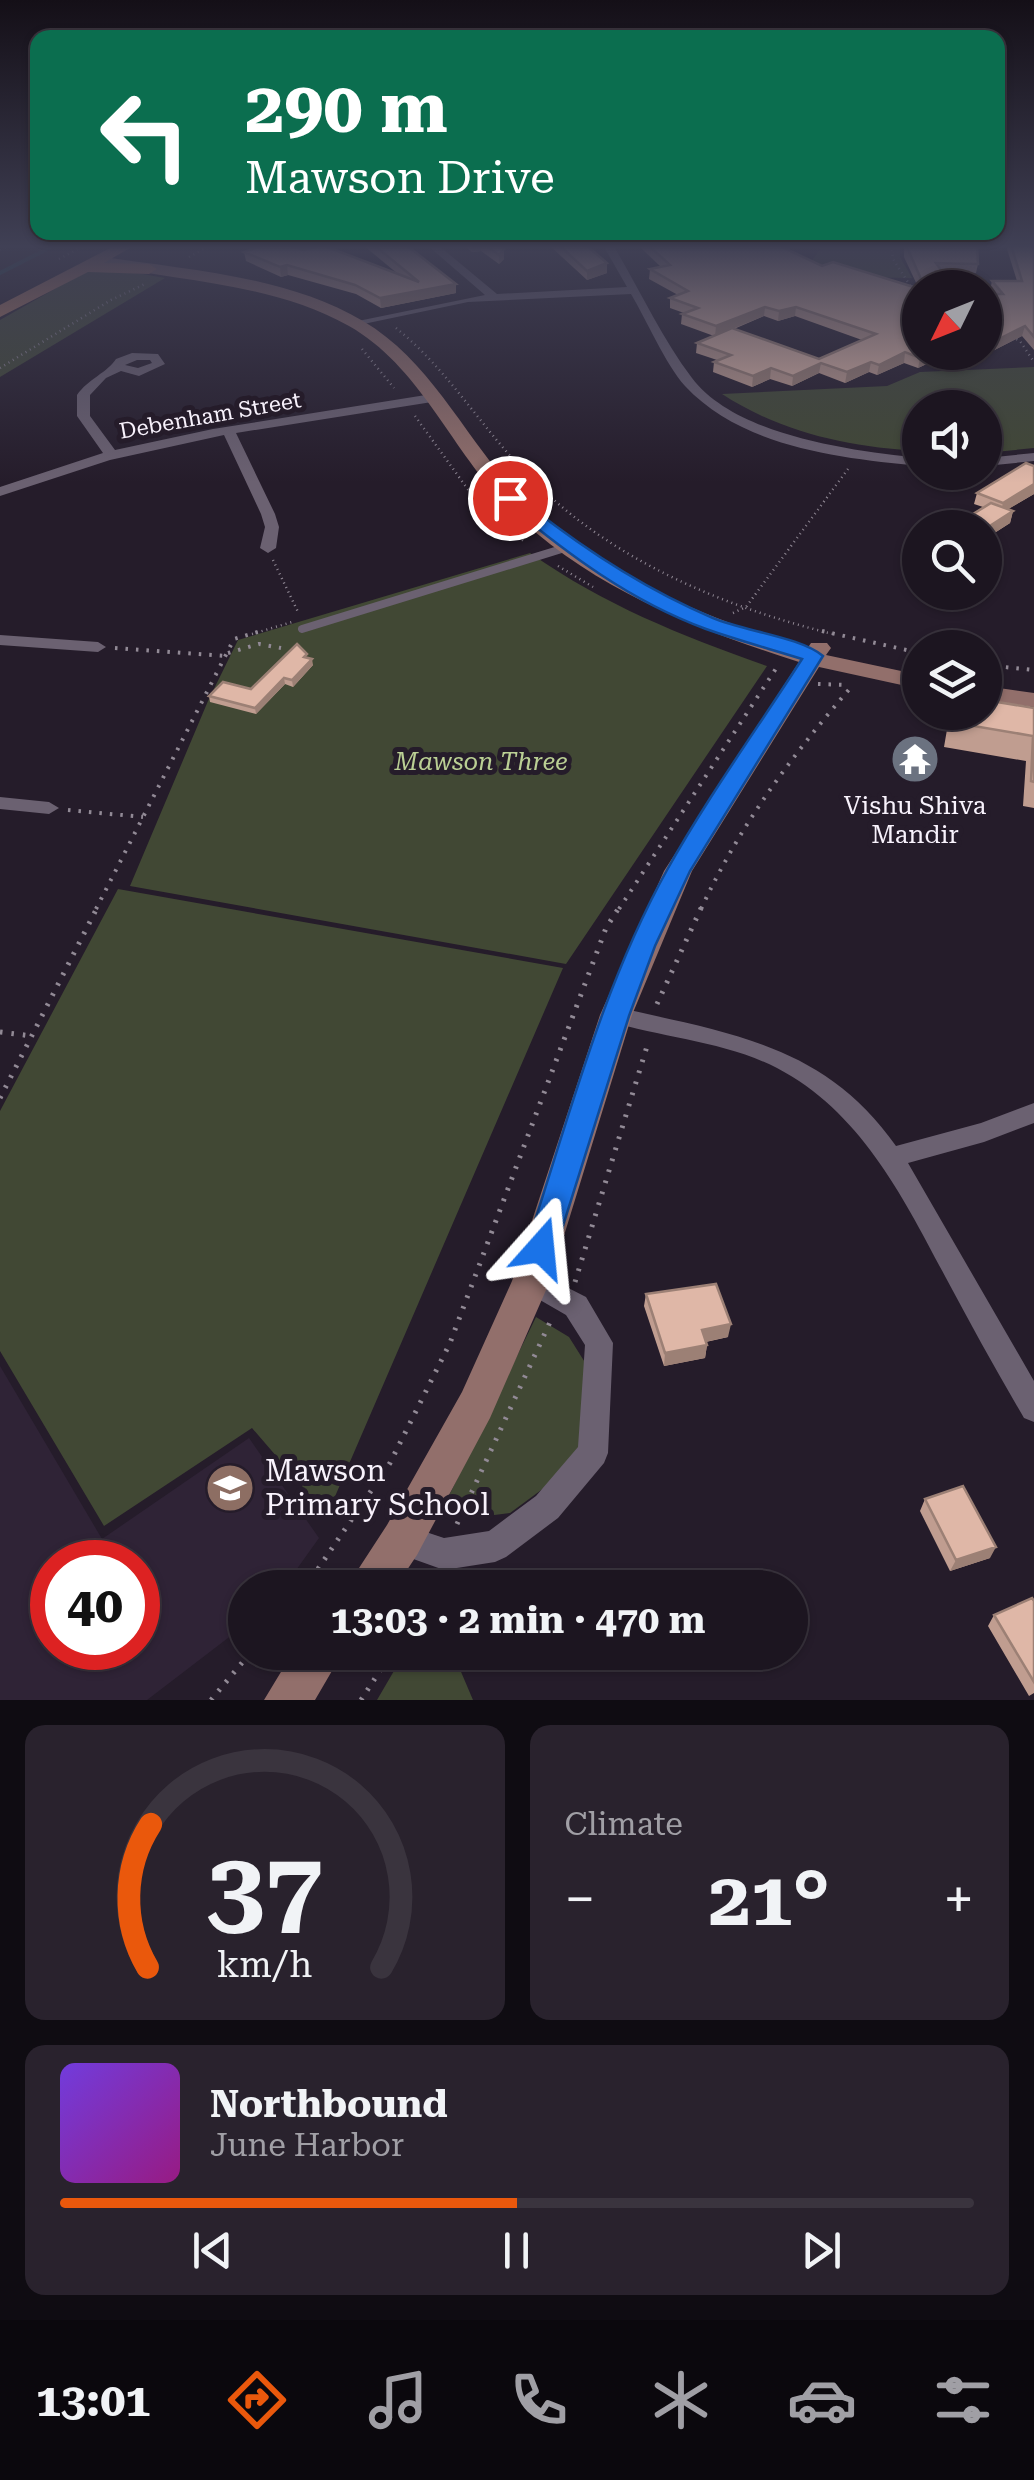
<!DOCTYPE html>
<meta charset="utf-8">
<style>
:root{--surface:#1c1520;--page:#29222d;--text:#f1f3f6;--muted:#a09fa5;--line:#3a343e;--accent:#ea580c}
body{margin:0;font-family:"Roboto Serif",serif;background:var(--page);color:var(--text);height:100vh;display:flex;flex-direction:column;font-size:38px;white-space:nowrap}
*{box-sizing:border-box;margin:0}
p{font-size:32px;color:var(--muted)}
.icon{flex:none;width:55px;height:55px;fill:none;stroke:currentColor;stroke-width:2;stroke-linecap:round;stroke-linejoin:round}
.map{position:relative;height:1700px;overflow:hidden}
.side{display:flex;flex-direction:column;gap:25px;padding:25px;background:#0f0c12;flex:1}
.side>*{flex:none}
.guide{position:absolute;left:30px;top:30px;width:975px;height:210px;border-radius:20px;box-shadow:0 2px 8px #0004,0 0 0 2px var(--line);background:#0b6e4f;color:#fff;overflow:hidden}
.needle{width:65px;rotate:227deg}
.tools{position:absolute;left:902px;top:270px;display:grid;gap:20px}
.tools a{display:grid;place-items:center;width:100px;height:100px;border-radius:50%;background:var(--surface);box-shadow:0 2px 8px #0004,0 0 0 2px var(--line);font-size:50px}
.speed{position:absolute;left:30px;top:1540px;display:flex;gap:20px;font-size:50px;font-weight:700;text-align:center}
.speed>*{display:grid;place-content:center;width:130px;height:130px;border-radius:50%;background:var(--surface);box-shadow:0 2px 8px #0004,0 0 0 2px var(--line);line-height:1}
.speed .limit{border:15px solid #d22;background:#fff;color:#111}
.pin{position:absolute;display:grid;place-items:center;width:85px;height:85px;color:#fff;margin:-42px;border:5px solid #fff;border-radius:50%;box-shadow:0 2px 10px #0007}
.me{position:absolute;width:110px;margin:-55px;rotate:18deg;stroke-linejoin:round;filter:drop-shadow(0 0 8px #0008)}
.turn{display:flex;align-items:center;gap:35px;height:210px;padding:0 50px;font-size:45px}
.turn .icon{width:130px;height:130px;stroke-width:2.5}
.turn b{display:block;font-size:70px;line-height:85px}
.big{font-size:75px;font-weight:700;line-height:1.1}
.side .card{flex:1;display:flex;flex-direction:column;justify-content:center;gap:15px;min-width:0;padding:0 35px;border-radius:20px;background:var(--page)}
.side .dial{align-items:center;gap:0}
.dial svg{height:260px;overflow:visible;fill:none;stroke:var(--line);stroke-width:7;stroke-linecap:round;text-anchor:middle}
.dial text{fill:var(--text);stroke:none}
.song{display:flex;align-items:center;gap:30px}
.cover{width:120px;height:120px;border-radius:15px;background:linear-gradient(135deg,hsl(260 70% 55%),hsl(310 70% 35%))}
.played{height:10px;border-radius:5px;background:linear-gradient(90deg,var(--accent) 50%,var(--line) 50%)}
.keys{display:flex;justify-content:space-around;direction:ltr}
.heat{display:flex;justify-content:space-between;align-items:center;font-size:55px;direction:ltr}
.side .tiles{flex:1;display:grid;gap:25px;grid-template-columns:1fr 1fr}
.card:last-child{grid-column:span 2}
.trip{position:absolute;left:228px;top:1570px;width:580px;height:100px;border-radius:50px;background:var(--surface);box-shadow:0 2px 8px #0004,0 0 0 2px var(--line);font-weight:700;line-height:100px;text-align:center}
.tabs{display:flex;height:160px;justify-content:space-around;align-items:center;background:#0b080d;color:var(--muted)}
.tabs .icon{width:70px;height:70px}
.tabs .current{color:var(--accent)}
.tabs b{font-size:45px;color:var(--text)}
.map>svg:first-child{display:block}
</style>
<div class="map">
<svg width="1034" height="1700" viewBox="0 0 1034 1700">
<rect width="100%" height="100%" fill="#251c2a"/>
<path fill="#2f2336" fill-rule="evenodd" d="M0,1366L102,1539L249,1438L319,1538L284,1587L245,1588V1625L147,1700H0ZM52,1562H138V1648H52Z"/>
<path fill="#414834" d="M823,245H900V257L912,278L851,277L811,262Z
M108,268L165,278L0,377V320L83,273Z
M1034,367V448L985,453V408H920V451C849,447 782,433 722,394L887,386L920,372Z
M530,553C606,606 680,635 767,666L566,964L130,886L208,701L238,640Z
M118,889L563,968L327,1515L252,1428L104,1526L0,1351V1111Z
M536,1317L569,1337L586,1364L582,1446L548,1485L510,1513L471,1518L443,1508Z
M405,1652L453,1653L473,1700H377Z"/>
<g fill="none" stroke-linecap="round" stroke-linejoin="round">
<path stroke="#194751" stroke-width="4" d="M0,273L55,245"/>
<path stroke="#928a96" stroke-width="2.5" stroke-dasharray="1 4" stroke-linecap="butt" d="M891,245L893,259L911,287
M0,250L10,245
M189,257L211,245
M59,259L86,245
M396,328C447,369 479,424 524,471C604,557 720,606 833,634
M1012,337L1020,341L1034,362
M362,349L394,388
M0,368L111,300L145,284
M415,416L477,502L526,543
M273,560L299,614
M558,566L593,587
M733,613L746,607L848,469
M252,634L292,622"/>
<path stroke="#928a96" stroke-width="4" stroke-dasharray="2.5 8" stroke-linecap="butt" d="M822,631L920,653
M115,648L225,656
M228,653L259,644L281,648
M985,665L1034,670
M818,684L848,685
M68,810L143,817
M96,909L234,639L261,631
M619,909L777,667
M701,909C741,823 791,757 852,686"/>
<path stroke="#928a96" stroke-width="5" stroke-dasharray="2.5 9" stroke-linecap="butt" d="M657,1004L702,906
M0,1032L32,1036
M0,1098L98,906
M575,1282L648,1043
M457,1524L551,1320
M305,1588L390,1463L450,1343L606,928L620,906
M428,1588L435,1574
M211,1700L251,1652
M361,1700L392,1652"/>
<path stroke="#6b6171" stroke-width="8" d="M302,629L568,547"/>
<path fill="#6b6171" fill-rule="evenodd" d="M427,245H438L497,294L627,287L603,245H613C639,288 661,337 692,378C736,436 852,451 920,458V466C841,458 743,448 685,386C666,365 646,319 631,294L468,302L354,326L352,324L358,321L485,295Z
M132,353L158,354L165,364L139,376L121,371L106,378L90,395V416L115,450L213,429L432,394L438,398L432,402L236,433L275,514L279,527L276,548L268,553L260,548L265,527L261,514L224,435L110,460L0,496V487L103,453L77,416V395C88,379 108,372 116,359ZM137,360H150L152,363L138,368L125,365Z
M1034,453V461L985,466V458Z
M0,635L98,642L106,647L98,652L0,645Z
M0,797L49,802L59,808L49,814L0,809Z
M616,1007C728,1033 825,1044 896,1146L981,1123L1034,1103V1123L984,1142L908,1163L1034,1381V1422L1024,1418C997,1372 971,1325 946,1278C903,1197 861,1112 777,1068C724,1041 664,1038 608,1021L605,1015L608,1009Z
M531,1269L586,1297L613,1343L608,1453L604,1463L558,1518L506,1557L495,1562L444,1570L391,1551L386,1540L391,1529L402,1524L444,1538L489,1531L536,1496L578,1447L585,1345L566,1315L521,1289L518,1281L521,1273Z"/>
<path fill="#926f6b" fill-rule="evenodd" d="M98,256C186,270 285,275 363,321C431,361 463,435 515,491C590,572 703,617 807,649L811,643H827L831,648L826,655L920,675V689L819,667L692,871L632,1015L550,1281L490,1418L417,1555L395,1588H346L387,1525L462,1392L512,1281L600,1015L664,871L799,662C692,628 581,584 502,501C449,445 419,366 349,326C270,282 179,282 93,263L91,260Z
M985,686L1034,693V707L985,700Z
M293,1652H343L315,1700H264Z"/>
<path fill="#b87e64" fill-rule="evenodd" d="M116,245H135L104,263L149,264L157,269L149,274L88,272L0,317V305Z"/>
</g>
<path fill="#c09d90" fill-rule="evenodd" d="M363,245H406L456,293L381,308L356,294L288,275L281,277L246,261L244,252L398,274Z
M463,245H500L504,249V259L499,264L481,251L472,252Z
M549,245H586L607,263V273L587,280Z
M641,245H778L822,266L919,289L904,257V245H977L978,264L976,273L943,272L954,288H920V352H985L993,294L990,291L992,281H1017L1007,249L1008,245H1031L1034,249V350L1022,336L969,363L946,355L918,368L904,363L877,375L869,372L845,383L819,373L792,386L770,379L752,387L713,372L714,362L717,360L696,353L697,343L714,336L681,324L682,314L684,313L670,308V298L678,295L649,279L650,269L661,267L641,248ZM764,316L778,321L795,316L862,340L819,359L734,329Z
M1034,466V494L1008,509L1013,511L1010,523L985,539V528H959L960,522L983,507L974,504L977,493Z
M308,658L313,665L293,687L285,684L256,714L210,702L209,696L251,689Z
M1034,708V808L1023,806L1026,761L944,747L950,712H985Z
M646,1294L728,1337L706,1342L707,1345L705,1358L664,1366L644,1306Z
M925,1499L990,1558L950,1571L920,1511Z
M1034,1601V1693L1029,1696L988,1626L994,1615Z"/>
<path fill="#9c8075" d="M472,245H481V251L472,252Z
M504,249V259L499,264V255Z
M607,263V273L587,280V271Z
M287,265L288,275L281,277L280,267Z
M456,284V293L381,308L380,298Z
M765,307L764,316L715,336L716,326Z
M796,307L795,316L778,321L779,311Z
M1025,326L1022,336L969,363L972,353L985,352V346Z
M905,352L904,363L877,375L879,365Z
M932,352H947L946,355L918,368L920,358Z
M871,362L869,372L845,383L847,372Z
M821,363L819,373L792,386L793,376Z
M771,368L770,379L752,387L753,376Z
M1034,484V494L1000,514L1003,503Z
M1013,511L1010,523L985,539V529Z
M991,545L988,557L985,559V549Z
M312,659L313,665L293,687L292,680Z
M284,678L285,684L256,714L255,708Z
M731,1324L728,1337L700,1343L702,1330Z
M707,1345L705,1358L664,1366L665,1353Z
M996,1547L990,1558L950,1571L956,1560Z"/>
<path fill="#dfb7a7" stroke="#9c8075" stroke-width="2.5" d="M264,245H286L304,250L322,245L419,282L374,245H406L456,284L380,298L355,285L287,265L280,267L244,252Z
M485,245H500L504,249L499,255Z
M559,245H586L607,263L587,271Z
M648,245H778L822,266L833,262L920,289V352H932L920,358L905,352L879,365L871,362L847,372L821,363L793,376L771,368L753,376L714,362L731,355L697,343L732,328L819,359L876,334L796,307L779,311L765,307L716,326L682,314L698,308L670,298L688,291L650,269L670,265Z
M906,245H977L978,264L936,263L954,288H925Z
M1011,245H1031L1034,249V337L1025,326L985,346V294H1003L992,281H1022Z
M1026,463L1034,466V484L1003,503L977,493Z
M991,503L1013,511L985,529V528H975L960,522Z
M297,644L307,654L304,657L312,659L292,680L284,678L255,708L209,696L223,682L251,689Z
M985,700L1034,708V782L1031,781L1033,736L950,722L951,712H985Z
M716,1284L731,1324L702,1330L707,1345L665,1353L646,1294Z
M963,1486L996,1547L956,1560L925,1499Z
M1032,1598L1034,1601V1682L994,1615Z"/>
<linearGradient id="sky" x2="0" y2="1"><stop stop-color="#140f17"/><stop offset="0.51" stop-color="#404055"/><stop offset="1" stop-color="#404055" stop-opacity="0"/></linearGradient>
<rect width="1034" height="483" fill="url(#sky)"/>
<path fill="#1a73e8" stroke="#114b97" stroke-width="2.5" d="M504,495H516C577,545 640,587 713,618C743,631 801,637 823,656L690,871L655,946L629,1016L556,1248L552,1257L541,1261L531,1257L526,1248C568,1121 602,987 667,870C707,798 757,729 802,659C770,649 737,640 706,629C630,601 566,553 504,501Z"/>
<defs>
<g id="temple-disc" transform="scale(2.5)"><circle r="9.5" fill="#6b7280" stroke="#251c2a"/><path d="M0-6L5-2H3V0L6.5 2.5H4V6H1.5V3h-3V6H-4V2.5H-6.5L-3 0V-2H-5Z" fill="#fff"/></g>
<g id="school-disc" transform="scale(2.5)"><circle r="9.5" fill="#8d6e63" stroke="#251c2a"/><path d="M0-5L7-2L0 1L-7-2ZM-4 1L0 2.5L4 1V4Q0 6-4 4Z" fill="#fff"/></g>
</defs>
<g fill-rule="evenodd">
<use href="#temple-disc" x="915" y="759"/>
<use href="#school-disc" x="230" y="1488"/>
</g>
<g text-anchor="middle" stroke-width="10" stroke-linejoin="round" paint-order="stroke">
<g font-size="22" fill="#f8f2fc" stroke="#251c2a">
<text transform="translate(210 415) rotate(-10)" y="8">Debenham Street</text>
</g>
<g font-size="25" font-style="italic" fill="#bacf94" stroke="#251c2a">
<text x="481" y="770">Mawson Three</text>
</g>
<g font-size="25" fill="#f8f2fc" stroke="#251c2a">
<text x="915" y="814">Vishu Shiva<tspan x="915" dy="29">Mandir</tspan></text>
</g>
<g font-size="30" fill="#f8f2fc" stroke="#251c2a" text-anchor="start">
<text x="265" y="1481">Mawson<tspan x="265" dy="34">Primary School</tspan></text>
</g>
</g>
</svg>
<div class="tools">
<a><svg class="needle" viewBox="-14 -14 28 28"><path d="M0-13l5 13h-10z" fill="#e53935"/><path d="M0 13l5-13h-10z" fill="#a09fa5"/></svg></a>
<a><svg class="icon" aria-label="sound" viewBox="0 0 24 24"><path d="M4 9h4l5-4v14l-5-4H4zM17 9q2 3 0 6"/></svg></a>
<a><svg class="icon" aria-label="search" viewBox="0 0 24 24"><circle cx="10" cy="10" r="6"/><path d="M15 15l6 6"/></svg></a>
<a><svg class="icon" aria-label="layers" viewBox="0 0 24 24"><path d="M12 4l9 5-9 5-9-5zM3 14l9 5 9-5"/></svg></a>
</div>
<div class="speed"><div class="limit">40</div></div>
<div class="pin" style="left:510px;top:498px;background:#d93025"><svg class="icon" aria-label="arrive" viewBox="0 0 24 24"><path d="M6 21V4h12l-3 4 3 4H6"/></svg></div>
<svg class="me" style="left:541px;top:1248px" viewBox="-20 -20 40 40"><path d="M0-17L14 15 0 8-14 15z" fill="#1a73e8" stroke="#fff" stroke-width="4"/></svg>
<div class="trip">13:03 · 2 min · 470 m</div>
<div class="guide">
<div class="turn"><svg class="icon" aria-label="left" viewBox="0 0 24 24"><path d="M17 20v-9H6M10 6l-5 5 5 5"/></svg><div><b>290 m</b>Mawson Drive</div></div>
</div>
</div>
<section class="side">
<div class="tiles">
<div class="card dial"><svg viewBox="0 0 100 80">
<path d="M14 69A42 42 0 1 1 86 69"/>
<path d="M14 69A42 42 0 0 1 15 25" stroke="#ea580c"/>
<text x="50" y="56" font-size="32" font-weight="700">37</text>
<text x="50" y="72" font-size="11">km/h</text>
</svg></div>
<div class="card"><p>Climate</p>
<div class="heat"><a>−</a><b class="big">21°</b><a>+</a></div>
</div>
<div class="card">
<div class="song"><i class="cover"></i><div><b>Northbound</b><p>June Harbor</p></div></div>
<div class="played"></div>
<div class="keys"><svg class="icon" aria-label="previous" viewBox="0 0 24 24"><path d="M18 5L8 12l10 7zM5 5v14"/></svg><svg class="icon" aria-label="pause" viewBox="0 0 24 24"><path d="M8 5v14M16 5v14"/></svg><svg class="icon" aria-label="next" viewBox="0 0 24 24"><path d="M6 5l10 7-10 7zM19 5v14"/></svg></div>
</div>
</div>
</section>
<nav class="tabs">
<b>13:01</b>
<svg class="icon current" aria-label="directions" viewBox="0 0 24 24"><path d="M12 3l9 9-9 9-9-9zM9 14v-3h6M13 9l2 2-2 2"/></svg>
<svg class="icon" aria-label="music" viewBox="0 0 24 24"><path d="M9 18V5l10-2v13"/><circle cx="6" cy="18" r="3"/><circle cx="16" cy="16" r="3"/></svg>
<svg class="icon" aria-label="phone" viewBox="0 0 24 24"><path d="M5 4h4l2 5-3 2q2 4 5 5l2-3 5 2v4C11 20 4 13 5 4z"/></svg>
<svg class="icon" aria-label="climate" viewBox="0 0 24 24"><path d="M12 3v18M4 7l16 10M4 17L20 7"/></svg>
<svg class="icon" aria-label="car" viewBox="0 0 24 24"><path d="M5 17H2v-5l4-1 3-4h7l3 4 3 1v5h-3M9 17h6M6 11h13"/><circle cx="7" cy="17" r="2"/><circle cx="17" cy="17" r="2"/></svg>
<svg class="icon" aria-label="filters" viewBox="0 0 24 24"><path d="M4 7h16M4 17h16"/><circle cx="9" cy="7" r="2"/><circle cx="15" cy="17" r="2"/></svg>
</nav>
